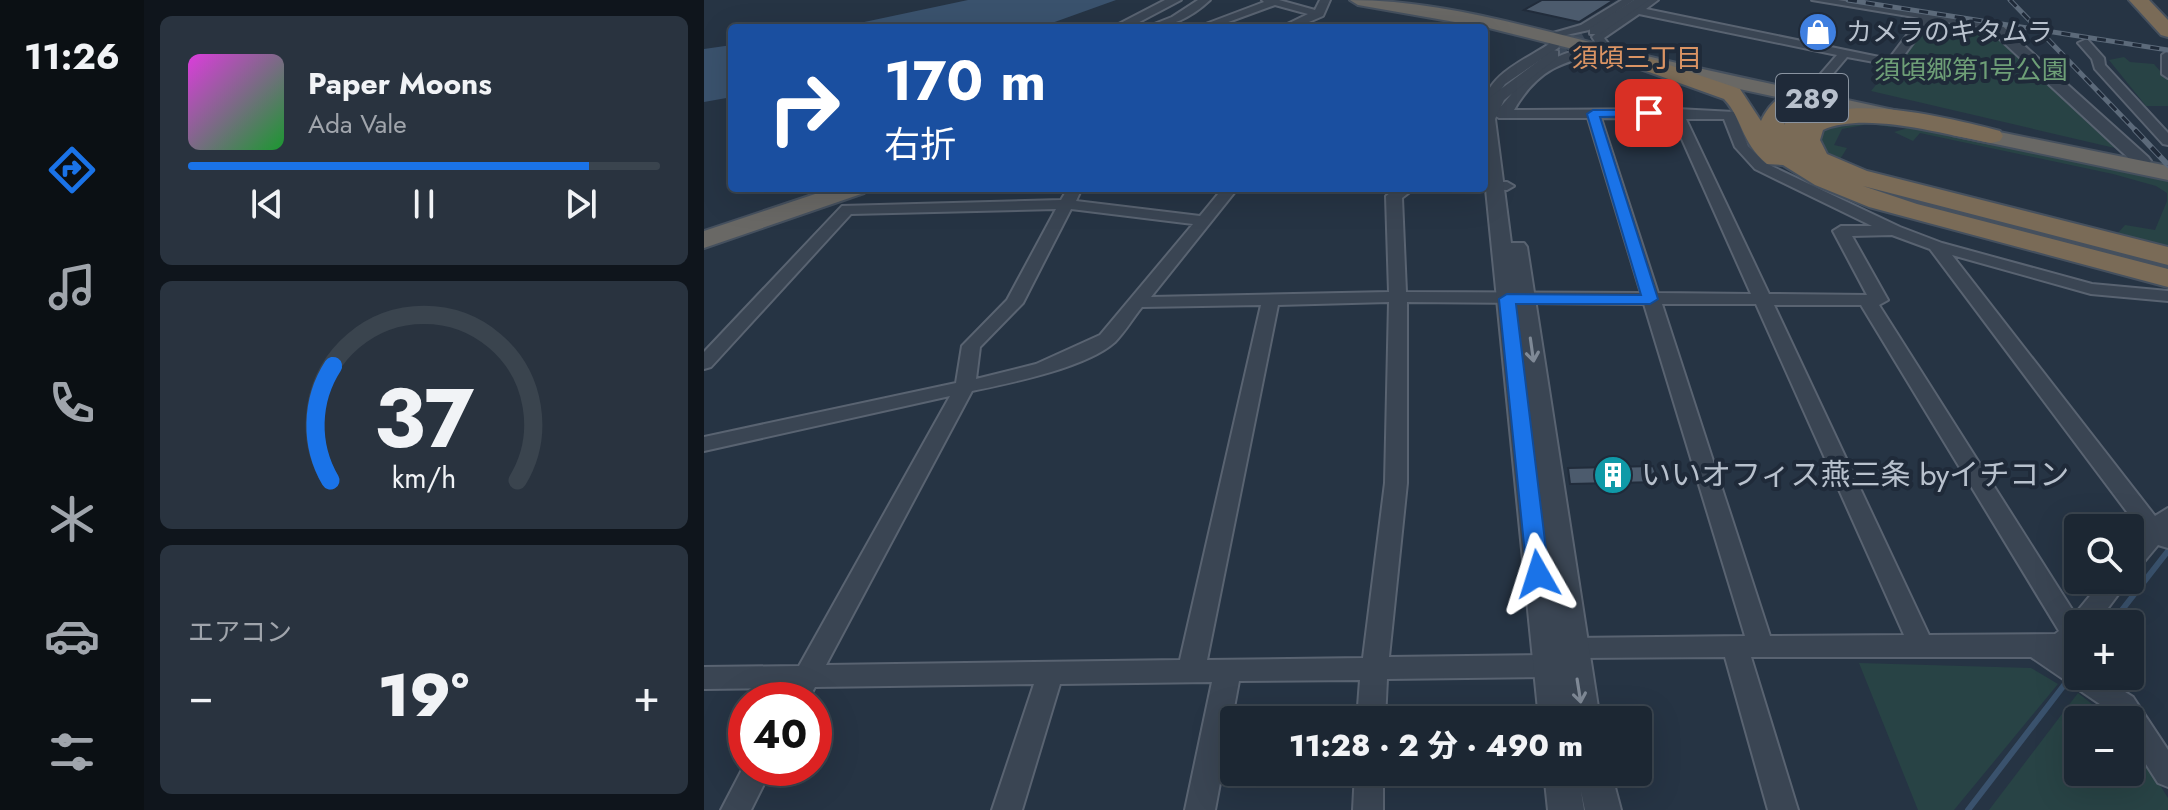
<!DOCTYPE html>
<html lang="ja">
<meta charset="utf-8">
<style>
:root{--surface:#1c2733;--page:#29333f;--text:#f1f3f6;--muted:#a0a5ac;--line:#3a444e;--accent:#1a73e8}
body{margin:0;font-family:Jost,"Noto Sans JP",sans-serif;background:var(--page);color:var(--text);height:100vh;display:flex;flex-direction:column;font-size:30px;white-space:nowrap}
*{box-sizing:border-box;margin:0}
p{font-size:26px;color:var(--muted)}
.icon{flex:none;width:44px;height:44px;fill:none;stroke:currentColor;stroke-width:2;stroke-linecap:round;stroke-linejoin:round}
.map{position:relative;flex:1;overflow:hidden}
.sheet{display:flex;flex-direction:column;gap:16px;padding:16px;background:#0f151c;width:560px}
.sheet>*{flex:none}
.guide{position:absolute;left:24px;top:24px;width:760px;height:168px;border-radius:8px;box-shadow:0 8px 32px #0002,0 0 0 2px var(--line);background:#1a4fa0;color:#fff;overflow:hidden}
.tools{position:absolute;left:1360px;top:514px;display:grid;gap:16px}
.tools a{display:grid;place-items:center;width:80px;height:80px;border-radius:8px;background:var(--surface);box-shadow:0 8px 32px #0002,0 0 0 2px var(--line);font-size:40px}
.speed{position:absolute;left:24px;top:682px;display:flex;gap:16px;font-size:40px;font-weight:700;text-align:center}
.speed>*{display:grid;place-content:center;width:104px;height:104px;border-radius:50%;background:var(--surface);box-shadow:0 8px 32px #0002,0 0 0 2px var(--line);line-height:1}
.speed .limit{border:12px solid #d22;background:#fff;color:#111}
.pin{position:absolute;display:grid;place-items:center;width:68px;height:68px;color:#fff;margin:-34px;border-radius:16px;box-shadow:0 4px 12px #0006}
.me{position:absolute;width:88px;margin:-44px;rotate:354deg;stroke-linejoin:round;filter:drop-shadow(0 0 6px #0008)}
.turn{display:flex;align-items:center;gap:28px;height:168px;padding:0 24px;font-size:36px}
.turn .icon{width:104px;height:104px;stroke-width:2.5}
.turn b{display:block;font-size:56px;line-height:68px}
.big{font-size:60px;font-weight:800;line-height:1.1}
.sheet .widget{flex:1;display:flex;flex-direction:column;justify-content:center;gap:12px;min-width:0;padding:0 28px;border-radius:12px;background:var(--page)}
.sheet .dial{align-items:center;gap:0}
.dial svg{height:208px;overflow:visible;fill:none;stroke:var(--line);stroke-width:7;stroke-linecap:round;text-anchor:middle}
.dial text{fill:var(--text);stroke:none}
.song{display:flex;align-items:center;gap:24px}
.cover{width:96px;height:96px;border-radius:12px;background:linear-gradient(135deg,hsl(300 70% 55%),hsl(130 70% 35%))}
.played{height:8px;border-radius:4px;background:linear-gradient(90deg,var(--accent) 85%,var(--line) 85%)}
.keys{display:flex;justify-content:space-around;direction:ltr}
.heat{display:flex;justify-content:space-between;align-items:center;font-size:44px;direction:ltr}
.trip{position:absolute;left:516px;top:706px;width:432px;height:80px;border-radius:8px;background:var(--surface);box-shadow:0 8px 32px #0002,0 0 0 2px var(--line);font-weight:800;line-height:80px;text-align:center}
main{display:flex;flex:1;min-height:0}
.menu{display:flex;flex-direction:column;width:144px;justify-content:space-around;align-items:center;background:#0b1014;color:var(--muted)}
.menu .icon{width:56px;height:56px}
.menu .selected{color:var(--accent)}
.menu b{font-size:36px;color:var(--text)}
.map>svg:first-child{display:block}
</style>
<main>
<nav class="menu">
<b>11:26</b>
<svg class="icon selected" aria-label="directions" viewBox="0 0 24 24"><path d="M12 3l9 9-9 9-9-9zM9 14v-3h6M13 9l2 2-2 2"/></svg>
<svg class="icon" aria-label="music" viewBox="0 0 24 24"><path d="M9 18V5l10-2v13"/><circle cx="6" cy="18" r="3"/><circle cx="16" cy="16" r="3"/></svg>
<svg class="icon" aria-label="phone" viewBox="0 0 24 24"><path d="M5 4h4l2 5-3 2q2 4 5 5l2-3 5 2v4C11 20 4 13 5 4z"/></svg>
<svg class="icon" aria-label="climate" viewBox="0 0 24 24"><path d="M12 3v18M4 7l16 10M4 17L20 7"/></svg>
<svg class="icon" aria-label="car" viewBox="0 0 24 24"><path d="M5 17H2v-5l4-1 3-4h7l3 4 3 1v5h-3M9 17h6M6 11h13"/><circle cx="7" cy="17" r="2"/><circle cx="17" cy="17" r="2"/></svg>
<svg class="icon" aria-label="filters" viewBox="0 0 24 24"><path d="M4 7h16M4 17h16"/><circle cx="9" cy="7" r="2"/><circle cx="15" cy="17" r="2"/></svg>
</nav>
<section class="sheet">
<div class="widget">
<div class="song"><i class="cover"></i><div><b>Paper Moons</b><p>Ada Vale</p></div></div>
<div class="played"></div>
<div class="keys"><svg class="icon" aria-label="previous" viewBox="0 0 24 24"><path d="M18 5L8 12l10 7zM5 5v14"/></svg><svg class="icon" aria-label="pause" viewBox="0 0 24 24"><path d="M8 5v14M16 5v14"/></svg><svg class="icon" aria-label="next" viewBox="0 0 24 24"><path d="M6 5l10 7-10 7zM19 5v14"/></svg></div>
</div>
<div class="widget dial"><svg viewBox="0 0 100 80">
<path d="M14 69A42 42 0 1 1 86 69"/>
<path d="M14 69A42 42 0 0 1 15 25" stroke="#1a73e8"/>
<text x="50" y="56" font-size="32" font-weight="700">37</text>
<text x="50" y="72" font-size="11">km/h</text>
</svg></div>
<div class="widget"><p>エアコン</p>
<div class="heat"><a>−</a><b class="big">19°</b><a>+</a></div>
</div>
</section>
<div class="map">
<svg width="1464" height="810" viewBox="0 0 1464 810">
<rect width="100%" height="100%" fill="#263444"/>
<path fill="#284345" d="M1225,20L1289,30L1415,149L1167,91Z
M1420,57L1426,62L1450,64L1464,80V106H1442L1405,60Z
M1130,120L1193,124L1187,127L1165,124L1138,129L1130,145L1143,148L1135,161C1120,151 1115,145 1115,126Z
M1211,126L1464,179V250L1413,234L1421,225L1451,230L1463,201V193L1452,186L1409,174L1216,133L1209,141L1190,132Z
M1155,663L1327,668L1354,684L1250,810H1214Z
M1374,693L1408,720H1374V772H1426V737L1464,798V810H1285Z"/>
<path fill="#3a526d" d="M264,0H412L334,28H132Z
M28,45V97L0,102V49Z"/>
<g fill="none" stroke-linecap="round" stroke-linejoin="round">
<path stroke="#3a526d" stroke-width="6" d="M1407,624L1464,551
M1264,810L1374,667"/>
</g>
<path fill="#4c5b6d" stroke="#212c3b" stroke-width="2" d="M838,0H910L875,22L820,10Z
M949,466L955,482L866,484L864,468Z"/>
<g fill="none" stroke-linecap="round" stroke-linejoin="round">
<path stroke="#3c4959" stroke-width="14" stroke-dasharray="14 7" stroke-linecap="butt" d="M849,54L891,31"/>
<g stroke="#596371" stroke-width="4">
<path id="minor" d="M494,0H506C488,17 466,28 440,28L468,17Z
M558,0H575L611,10L616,0H626L619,16L591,28H575L604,14L571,5L508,28H491L560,2Z
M918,0H930L885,30L853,37L857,42L854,48L801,84L785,107L780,108C780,76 821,60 845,44L842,35L877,25Z
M942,0H954L942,9L1185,59L1216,18L1108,0H1134L1296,26L1290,29L1226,20L1192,66L1143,57L1111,95L1107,96L1101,92L1133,55L935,14L900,38L906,46L902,53C858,61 834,69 810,110L973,109L1030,112L1044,146L1061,163L1196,227L1238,243L1388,284L1464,291V301L1387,294L1248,255L1451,516L1464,508V548L1454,545L1434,569L1426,572V547L1438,532L1226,249L1188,235L1148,236L1184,300L1175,305L1371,614L1399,580H1425L1392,624H1374V644L1361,653L1374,662V676H1396L1429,697L1464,750V787L1454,783L1426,739V720H1414L1409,713L1327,657H1047L1094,810H1064L1021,657L873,658L844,677L683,679L681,720H653L656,680L535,681L511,810H481L508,682L356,684L318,810H288L330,684L111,687L104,700H77L83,688L0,689V667L95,666L246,396L0,451V437L252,383L258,346L303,300L352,209L147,214L7,367L0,369V352L138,206L357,200L364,188H378L372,201L496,216L519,188H534L447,297L685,292L682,196L693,188H711L698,198L702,292L937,293L884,118H795L788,114C798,107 804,98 813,87C834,63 863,48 895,48L888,37L890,35ZM897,118L969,119L1047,294L954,293ZM982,119H1020L1031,147L1051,169L1168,226H1137L1129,231L1163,295L1065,294ZM367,209L489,224L396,335L332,364L272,379L276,347L319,303ZM685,302L681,483L659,658L503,660L574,305ZM703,302L940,304L1041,636L868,638L839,655L685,657L703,483ZM958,304H1052L1200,635L1066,636ZM557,305L476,660L122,665L268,391C306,383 382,368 411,342C421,332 429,318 438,307ZM1070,305H1157L1355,631L1351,634L1225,635Z
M1383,39L1400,58L1401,65L1464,133V145L1459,144L1391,69L1388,59L1374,43Z
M1464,51V78L1458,74V55Z
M780,182H803L810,186L803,190L775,189L780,188Z
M42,762V768H68L47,810H17Z
M651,772H679V810H649Z"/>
</g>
<g stroke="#596371" stroke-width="4">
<path id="tertiary" d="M461,0H477L424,28H407Z
M930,0H945L896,34H886V28Z
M1285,23H1295L1444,157L1447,161L1444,165H1432L1285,29Z
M849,50L854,51V57L800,100L791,119L807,243H820L823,247L896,720H835L780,169V109L785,98Z
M840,772H907L917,810H881L877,791L880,810H844Z"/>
</g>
<g stroke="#45505e" stroke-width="4">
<path id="trunk" d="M646,0C740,0 834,30 926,52C1016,74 1108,92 1199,112L1210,118L1199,124L984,78L785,28L654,5Z
M1256,124L1464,166V180L1248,135L1245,130L1248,125Z
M129,188H164L160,193L0,248V231Z"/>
</g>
<g stroke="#45505e" stroke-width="4">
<path id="motorway" d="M1425,0H1445L1464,20V37L1457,35Z
M939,56L1036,89L1057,121C1066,100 1091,81 1115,87L1119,98L1108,117C1156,96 1246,118 1296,131L1299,136L1296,141L1287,143C1241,135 1162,111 1119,130L1116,140L1123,154L1163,171L1464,247V265L1159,186L1213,204L1464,269V287L1165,207L1111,185L1079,165L1063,164C1036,141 1039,119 1020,99L931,67L928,62L931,57ZM1091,107L1080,125L1083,114Z"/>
</g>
<use href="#minor" fill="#3a4553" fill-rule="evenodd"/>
<use href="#tertiary" fill="#3a4553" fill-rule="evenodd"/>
<use href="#trunk" fill="#696865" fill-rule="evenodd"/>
<use href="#motorway" fill="#7a6b57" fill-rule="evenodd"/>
<g stroke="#5c6a7a" stroke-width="5">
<path id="rail-far1" d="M1144,0L1464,50
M1306,0L1433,132"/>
</g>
<g stroke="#5c6a7a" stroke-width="6">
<path id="rail" d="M1431,130L1464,165"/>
</g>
<use href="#rail-far1" stroke="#1f2a39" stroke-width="3" stroke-dasharray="9" stroke-linecap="butt"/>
<use href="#rail" stroke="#1f2a39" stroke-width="4" stroke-dasharray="12" stroke-linecap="butt"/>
</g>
<defs><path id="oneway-shaft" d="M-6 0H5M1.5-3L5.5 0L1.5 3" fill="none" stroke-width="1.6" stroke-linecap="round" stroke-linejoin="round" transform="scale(2)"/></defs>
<g stroke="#7f8996">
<use href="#oneway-shaft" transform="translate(828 350) rotate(82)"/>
<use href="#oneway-shaft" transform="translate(875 691) rotate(81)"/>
</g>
<path fill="#1a73e8" stroke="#114b97" stroke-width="2" d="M945,110L949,111V116L896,117L954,299L946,304H812L845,574L842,580L834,582L826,580L823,574L795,299L803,294L937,295L883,114L889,110Z"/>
<defs>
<g id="shop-disc" transform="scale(2)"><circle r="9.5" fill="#3f7fe0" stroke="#1f2a39"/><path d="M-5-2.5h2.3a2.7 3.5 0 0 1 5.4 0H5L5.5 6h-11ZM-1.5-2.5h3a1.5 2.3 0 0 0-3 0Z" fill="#fff"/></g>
<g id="building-disc" transform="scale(2)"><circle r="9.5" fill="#0f9aa8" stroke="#1f2a39"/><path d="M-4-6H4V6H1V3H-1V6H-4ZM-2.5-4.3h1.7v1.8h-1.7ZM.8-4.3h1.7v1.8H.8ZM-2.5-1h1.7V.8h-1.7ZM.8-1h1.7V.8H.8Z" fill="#fff"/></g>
</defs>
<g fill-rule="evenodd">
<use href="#shop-disc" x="1114" y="32"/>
<use href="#building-disc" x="909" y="475"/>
</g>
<g text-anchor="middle" stroke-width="8" stroke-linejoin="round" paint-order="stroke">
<g font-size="26" fill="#b8c1cd" stroke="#1f2a39" text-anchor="start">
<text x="1142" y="41">カメラのキタムラ</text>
</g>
<g font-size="26" fill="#db9464" stroke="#1f2a39">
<text x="933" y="67">須頃三丁目</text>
</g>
<g font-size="26" fill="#6e9f77" stroke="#1f2a39">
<text x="1267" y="79">須頃郷第1号公園</text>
</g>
<rect fill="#1f2a39" stroke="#8a94a1" stroke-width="2" x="1072" y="74" width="72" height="48" rx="6"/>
<g font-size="28" font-weight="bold" fill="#b8c1cd">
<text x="1108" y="108">289</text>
</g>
<g font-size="30" fill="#b8c1cd" stroke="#1f2a39" text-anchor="start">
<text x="937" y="485">いいオフィス燕三条 byイチコン</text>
</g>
</g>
</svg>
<div class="tools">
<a><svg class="icon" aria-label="search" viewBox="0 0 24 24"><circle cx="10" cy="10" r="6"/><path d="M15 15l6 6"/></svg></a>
<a>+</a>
<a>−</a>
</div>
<div class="speed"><div class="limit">40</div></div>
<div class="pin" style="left:945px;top:113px;background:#d93025"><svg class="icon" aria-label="arrive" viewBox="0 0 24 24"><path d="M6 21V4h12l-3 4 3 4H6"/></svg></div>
<svg class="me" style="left:834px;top:574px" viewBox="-20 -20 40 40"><path d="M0-17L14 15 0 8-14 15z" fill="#1a73e8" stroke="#fff" stroke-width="4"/></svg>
<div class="trip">11:28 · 2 分 · 490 m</div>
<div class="guide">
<div class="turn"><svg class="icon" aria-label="right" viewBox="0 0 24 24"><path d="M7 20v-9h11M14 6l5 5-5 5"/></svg><div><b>170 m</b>右折</div></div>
</div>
</div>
</main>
